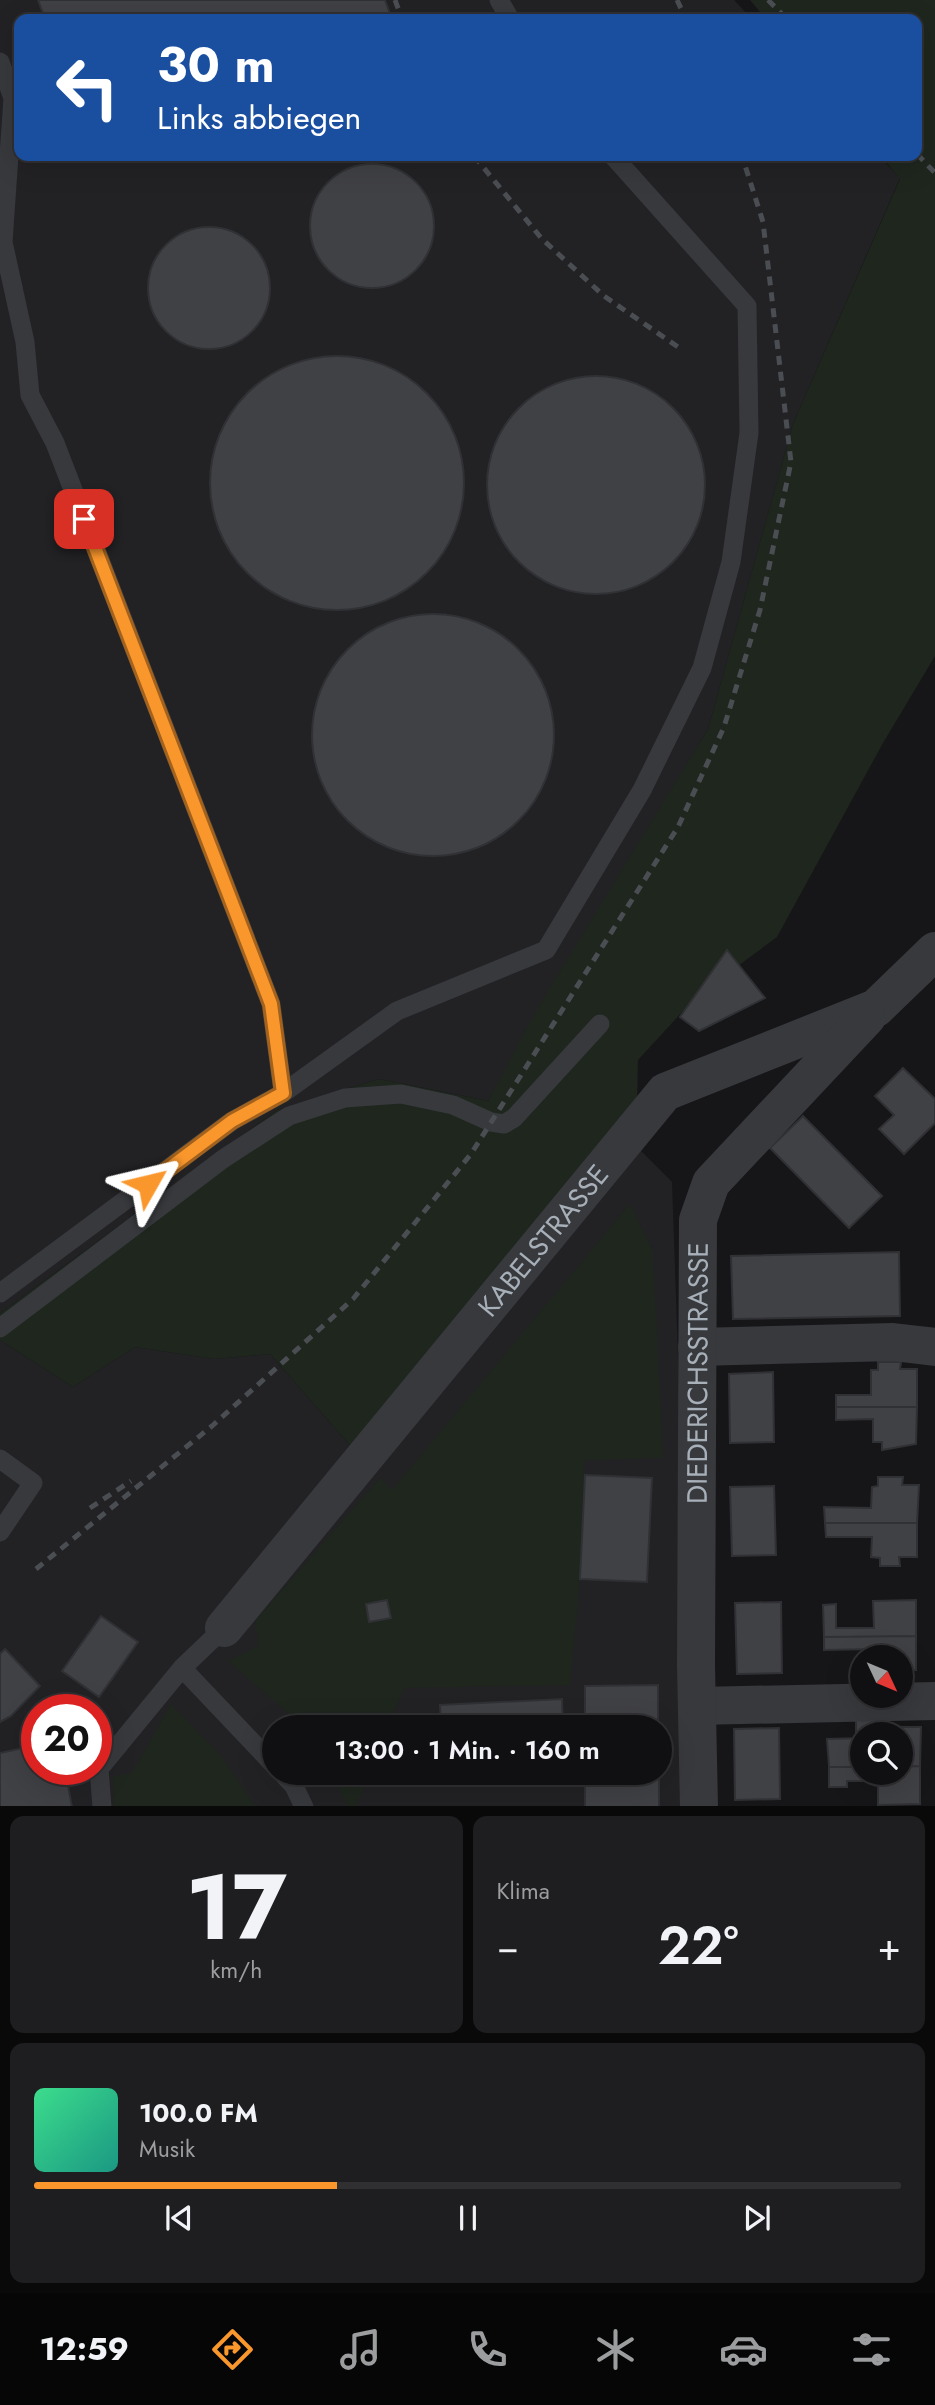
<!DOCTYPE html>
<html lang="de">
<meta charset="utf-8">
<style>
:root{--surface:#101012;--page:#1e1e20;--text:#f1f3f6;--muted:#9c9d9f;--line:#303032;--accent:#fa972c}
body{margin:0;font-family:Jost,sans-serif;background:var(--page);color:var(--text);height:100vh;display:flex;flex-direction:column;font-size:26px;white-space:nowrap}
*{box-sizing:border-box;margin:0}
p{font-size:23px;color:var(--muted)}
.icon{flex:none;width:38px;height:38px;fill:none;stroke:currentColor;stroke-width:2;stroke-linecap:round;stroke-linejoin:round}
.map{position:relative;height:1806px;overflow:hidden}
.drawer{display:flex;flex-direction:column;gap:10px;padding:10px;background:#09090a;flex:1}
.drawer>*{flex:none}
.guide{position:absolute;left:14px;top:14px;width:908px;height:147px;border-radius:14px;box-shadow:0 7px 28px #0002,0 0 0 2px var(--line);background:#1a4fa0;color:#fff;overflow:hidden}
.needle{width:46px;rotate:134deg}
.buttons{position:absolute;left:850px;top:1645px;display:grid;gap:14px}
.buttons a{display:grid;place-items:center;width:63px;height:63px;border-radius:50%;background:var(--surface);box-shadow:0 7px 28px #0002,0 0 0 2px var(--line);font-size:35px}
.speed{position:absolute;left:21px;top:1694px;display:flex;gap:14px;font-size:35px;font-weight:700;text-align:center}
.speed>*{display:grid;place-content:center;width:91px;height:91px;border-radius:50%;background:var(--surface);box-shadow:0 7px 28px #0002,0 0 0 2px var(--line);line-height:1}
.speed .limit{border:10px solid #d22;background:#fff;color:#111}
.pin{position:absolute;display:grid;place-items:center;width:60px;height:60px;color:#fff;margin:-30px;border-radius:14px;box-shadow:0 4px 10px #0006}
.me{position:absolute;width:77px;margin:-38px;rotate:53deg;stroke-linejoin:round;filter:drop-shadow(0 0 5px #0008)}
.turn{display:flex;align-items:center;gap:24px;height:147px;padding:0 28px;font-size:32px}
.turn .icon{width:91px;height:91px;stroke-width:2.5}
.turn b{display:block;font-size:49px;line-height:60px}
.big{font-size:52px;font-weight:600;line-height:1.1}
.drawer .widget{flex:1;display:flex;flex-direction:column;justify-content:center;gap:10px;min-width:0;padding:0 24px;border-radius:14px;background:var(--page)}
.drawer .dial{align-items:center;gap:0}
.dial b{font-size:91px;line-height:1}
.song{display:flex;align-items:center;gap:21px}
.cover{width:84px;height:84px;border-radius:10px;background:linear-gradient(135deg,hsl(150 70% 55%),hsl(170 70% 35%))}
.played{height:7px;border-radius:4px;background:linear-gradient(90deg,var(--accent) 35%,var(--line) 35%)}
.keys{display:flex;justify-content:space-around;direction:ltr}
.heat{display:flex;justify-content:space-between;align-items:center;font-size:38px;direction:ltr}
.drawer .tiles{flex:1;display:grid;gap:10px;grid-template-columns:1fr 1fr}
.widget:last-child{grid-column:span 2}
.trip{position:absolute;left:262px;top:1715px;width:410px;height:70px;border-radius:35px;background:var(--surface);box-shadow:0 7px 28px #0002,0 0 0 2px var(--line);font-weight:600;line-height:70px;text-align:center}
.dock{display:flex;height:112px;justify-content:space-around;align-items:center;background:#060607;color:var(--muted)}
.dock .icon{width:49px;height:49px}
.dock .current{color:var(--accent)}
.dock b{font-size:32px;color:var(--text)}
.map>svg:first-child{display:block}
</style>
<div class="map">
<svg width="935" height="1807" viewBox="0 0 935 1807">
<rect width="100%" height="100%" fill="#161618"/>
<path fill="#222225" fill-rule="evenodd" d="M0,0H734L752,19H19V156H879L900,178L793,424L708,729L488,1101L379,1079L277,1110L0,1313Z
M636,1146L672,1182L683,1500L685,1806H0V1340L73,1387L135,1347L214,1359L270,1354L370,1468ZM37,1710H96V1769H37ZM275,1727H660V1773H275Z"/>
<path fill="#1e261e" d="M750,0H935V656L883,743L777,937L696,997L638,1060L636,1146L370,1468L270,1354L214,1359L135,1347L73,1387L0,1340V1313L277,1110L379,1079L488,1101L536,1011L708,729L793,424L900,179L881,156H917V19H766Z
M630,1204L653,1252L663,1458L584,1460L580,1579L570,1685L404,1688L388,1727H304L228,1661L259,1646L255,1621L380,1478L392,1490Z
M171,1704L221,1756L255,1806H114L113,1777L133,1772Z
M330,1773H370L356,1806H348Z"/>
<path fill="#404145" stroke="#303134" stroke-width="2" d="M38,0H385L392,19H45Z
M310 226a62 62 0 1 1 124 0a62 62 0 1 1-124 0Z
M148 288a61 61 0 1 1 122 0a61 61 0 1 1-122 0Z
M210 483a127 127 0 1 1 254 0a127 127 0 1 1-254 0Z
M487 485a109 109 0 1 1 218 0a109 109 0 1 1-218 0Z
M312 735a121 121 0 1 1 242 0a121 121 0 1 1-242 0Z
M727,950L765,998L699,1031L680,1017Z
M903,1068L935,1099V1123L904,1154L879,1129L894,1115L875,1096Z
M803,1116L882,1196L849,1228L770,1148Z
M899,1252L900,1316L733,1319L731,1256Z
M878,1362H901L900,1369H917V1407H836V1395H871V1370H878Z
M773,1372L774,1442L730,1443L729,1374Z
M836,1407H917L916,1444L882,1450V1442H873V1419L836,1420Z
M585,1475L652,1478L647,1582L580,1579Z
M878,1477H903L902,1485H919L917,1523H825L824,1507L871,1508L872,1487L878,1486Z
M774,1486L776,1555L732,1556L730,1487Z
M825,1523H917V1557H899L900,1566H880V1558L871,1557L872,1537H826Z
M387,1600L391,1618L369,1622L366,1604Z
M916,1600V1636L824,1637L823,1605L836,1604V1628H874L873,1601Z
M781,1602L782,1673L737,1674L735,1603Z
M101,1616L138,1642L99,1697L62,1671Z
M916,1636V1670H906V1679H901V1657H874V1649L824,1650V1637Z
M5,1649L40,1686L11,1716L0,1722V1654Z
M658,1685V1727H585V1686Z
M562,1699L563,1727H441L440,1705Z
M856,1717H878L877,1727H921L920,1766L901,1767V1734H856Z
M779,1728L780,1799L735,1800L734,1729Z
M863,1738V1767H829L827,1739Z
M37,1745V1769H65L72,1807H0V1753Z
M920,1766V1804L878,1805V1781H847V1787H829V1767H863V1773H901V1767Z
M585,1773H659V1807H585Z"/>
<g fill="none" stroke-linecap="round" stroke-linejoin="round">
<path stroke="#37393d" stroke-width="19" d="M499,0L510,19
M0,62L13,98L3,242L25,342L30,395L55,443L271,1004L283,1093L232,1121L0,1293
M283,1093L397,1011L546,950L642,790L702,668L731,562L749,433L747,306L613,156
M0,1328L223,1159L289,1116L345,1098L401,1094L453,1105L491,1122L504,1124L514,1118L600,1024
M0,1459L33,1483L0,1532
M182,1668L275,1766
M282,1773L294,1786L304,1807
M102,1807L99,1769L182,1668L224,1628"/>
<g stroke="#37393d" stroke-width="38">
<path d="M697,1347L893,1342L935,1347"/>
<path id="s1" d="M224,1628L665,1092L876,1008L935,951"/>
<path d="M697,1706L935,1701"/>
<path id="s2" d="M699,1807L696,1665L698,1220L711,1183L867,1017"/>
</g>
<path stroke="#4a4d52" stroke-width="5" stroke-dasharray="9 7" stroke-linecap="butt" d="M395,0L402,19
M677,0L686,19
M768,0L787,19
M917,154L935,173
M474,156L542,239L604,296L678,347
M90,1508L131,1481
M36,1569L212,1426L353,1299L471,1154L678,827L724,727L760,610L791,462L763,222L742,156"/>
</g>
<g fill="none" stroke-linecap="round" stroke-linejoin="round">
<g stroke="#a2621d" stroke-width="18">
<path id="route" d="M84,519L271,1004L283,1093L232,1121L148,1184"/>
</g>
<use href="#route" stroke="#fa972c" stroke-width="12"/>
</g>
<g text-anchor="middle" stroke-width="7" stroke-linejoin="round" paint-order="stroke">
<g font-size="28" fill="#a7afb9" stroke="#111113">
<text dy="10" stroke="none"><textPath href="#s1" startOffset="502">KABELSTRASSE</textPath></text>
<text dy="10" stroke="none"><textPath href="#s2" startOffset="434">DIEDERICHSSTRASSE</textPath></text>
</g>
</g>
</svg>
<div class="buttons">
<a><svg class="needle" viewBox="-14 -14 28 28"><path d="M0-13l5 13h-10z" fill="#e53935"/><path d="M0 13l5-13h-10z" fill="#9c9d9f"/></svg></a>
<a><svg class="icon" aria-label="search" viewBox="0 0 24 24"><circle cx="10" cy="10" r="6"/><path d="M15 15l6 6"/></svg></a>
</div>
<div class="speed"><div class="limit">20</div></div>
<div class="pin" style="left:84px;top:519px;background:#d93025"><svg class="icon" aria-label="arrive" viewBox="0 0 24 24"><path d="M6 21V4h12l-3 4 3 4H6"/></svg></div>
<svg class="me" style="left:148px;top:1184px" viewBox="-20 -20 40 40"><path d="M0-17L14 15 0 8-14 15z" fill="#fa972c" stroke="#fff" stroke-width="4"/></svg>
<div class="trip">13:00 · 1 Min. · 160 m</div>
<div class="guide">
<div class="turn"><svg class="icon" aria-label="left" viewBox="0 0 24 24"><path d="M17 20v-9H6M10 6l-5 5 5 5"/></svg><div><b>30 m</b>Links abbiegen</div></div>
</div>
</div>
<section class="drawer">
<div class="tiles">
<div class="widget dial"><b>17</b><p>km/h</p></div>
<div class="widget"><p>Klima</p>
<div class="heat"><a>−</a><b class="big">22°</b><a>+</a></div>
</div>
<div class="widget">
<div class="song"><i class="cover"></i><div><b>100.0 FM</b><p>Musik</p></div></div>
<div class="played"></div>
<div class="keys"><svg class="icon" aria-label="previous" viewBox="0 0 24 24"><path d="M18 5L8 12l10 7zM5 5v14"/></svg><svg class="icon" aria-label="pause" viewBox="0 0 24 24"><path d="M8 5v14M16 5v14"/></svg><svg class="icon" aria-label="next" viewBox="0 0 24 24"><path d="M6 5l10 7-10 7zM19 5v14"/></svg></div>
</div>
</div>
</section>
<nav class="dock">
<b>12:59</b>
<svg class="icon current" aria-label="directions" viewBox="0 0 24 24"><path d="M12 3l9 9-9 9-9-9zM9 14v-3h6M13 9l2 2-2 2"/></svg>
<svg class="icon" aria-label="music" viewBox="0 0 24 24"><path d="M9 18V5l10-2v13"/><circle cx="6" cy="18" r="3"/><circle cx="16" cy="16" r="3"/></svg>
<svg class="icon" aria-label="phone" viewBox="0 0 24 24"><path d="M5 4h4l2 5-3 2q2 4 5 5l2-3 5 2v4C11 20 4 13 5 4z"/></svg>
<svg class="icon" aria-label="climate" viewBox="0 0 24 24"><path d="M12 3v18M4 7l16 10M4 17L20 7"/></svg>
<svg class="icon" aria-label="car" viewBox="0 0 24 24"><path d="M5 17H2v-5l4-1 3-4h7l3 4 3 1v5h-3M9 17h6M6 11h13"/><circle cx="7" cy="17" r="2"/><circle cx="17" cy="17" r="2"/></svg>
<svg class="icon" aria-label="filters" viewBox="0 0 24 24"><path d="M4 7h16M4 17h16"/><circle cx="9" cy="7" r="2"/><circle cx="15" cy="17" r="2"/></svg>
</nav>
